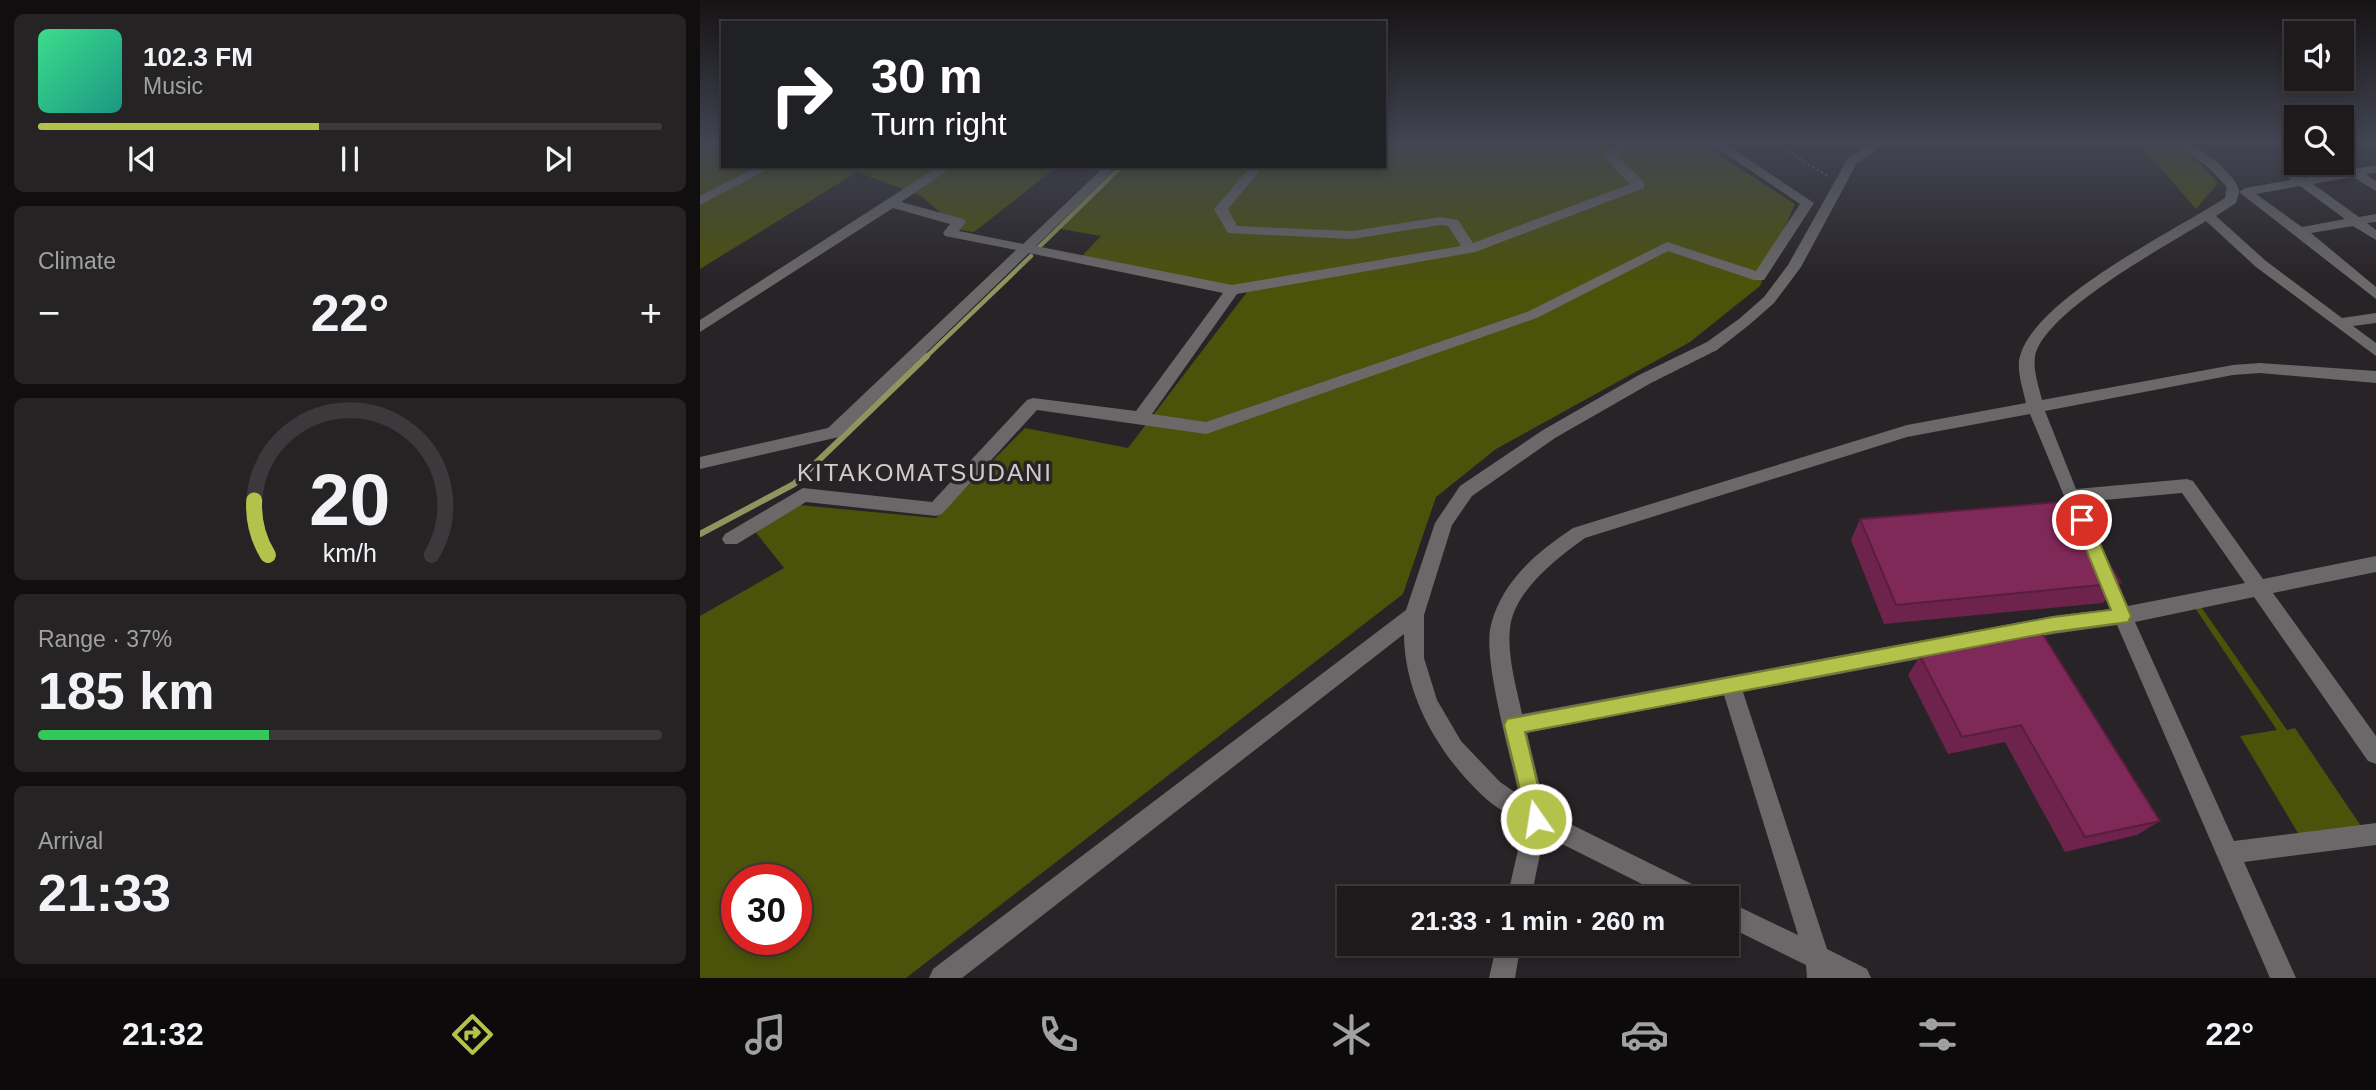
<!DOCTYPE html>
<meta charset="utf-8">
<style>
:root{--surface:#1e1a1c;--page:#262325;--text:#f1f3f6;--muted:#a1a1a3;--line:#3c383b;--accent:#b3c24b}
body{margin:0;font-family:Arial,sans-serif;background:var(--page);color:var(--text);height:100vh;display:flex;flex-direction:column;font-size:26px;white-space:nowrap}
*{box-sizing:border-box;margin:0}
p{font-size:23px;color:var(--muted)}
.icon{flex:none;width:38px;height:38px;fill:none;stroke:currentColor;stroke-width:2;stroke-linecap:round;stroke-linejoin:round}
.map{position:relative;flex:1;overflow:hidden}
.details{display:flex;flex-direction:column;gap:14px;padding:14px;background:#100e0f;width:700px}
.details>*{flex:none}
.guide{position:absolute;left:21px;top:21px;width:665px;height:147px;border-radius:0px;box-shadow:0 4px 10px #0003,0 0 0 2px var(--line);background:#202124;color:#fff;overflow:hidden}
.buttons{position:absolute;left:1584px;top:21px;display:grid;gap:14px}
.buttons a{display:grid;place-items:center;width:70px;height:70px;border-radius:0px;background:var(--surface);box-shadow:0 4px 10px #0003,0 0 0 2px var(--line);font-size:35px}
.speed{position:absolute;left:21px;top:864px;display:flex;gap:14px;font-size:35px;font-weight:700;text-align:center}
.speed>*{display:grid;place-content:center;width:91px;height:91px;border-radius:50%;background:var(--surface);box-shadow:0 4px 10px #0003,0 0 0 2px var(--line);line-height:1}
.speed .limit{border:10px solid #d22;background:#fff;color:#111}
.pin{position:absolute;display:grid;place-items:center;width:60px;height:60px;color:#fff;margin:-30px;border:4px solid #fff;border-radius:50%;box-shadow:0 2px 7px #0007}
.me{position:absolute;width:77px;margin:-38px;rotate:347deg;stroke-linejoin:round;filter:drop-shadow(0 0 5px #0008)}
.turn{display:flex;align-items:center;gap:24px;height:147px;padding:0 35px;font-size:32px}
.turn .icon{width:91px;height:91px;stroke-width:2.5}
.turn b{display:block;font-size:49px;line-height:60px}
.big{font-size:52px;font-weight:700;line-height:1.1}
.details .card{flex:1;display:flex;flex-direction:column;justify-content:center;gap:10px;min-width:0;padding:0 24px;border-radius:10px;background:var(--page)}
.details .dial{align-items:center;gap:0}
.dial svg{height:182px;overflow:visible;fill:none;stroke:var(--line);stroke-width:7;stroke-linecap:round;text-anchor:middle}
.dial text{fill:var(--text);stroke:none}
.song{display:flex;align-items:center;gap:21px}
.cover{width:84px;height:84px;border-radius:10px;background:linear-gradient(135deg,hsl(150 70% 55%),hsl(170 70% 35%))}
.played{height:7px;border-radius:4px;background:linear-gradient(90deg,var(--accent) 45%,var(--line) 45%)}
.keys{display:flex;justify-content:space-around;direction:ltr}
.heat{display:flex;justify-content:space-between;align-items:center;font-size:38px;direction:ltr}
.charge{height:10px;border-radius:5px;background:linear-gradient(90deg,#34c759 37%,var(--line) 0)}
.trip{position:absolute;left:637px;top:886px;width:402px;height:70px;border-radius:0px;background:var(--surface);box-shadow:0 4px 10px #0003,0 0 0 2px var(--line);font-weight:700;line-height:70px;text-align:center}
.menu{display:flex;height:112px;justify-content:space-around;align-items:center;background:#0c0a0b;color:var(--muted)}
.menu .icon{width:49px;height:49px}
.menu .selected{color:var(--accent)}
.menu b{font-size:32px;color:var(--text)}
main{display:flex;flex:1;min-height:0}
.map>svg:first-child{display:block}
</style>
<main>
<section class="details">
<div class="card">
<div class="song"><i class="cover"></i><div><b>102.3 FM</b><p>Music</p></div></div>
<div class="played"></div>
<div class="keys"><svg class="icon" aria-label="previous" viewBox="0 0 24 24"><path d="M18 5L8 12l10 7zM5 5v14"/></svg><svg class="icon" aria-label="pause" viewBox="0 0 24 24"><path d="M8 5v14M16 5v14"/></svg><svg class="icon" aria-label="next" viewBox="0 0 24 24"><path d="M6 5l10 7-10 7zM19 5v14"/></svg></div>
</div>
<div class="card"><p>Climate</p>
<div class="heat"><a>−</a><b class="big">22°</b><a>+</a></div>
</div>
<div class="card dial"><svg viewBox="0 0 100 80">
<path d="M14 69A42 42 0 1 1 86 69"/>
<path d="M14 69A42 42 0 0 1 8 45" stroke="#b3c24b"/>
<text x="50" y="56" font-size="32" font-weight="700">20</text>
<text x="50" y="72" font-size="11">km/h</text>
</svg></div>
<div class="card"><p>Range · 37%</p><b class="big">185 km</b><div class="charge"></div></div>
<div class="card"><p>Arrival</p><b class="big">21:33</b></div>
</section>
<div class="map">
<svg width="1676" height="978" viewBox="0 0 1676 978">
<rect width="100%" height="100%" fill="#282326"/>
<path fill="#4b520a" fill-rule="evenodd" d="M6,143H23V166H358L274,232L261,230L221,196L157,172L0,269V145Z
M684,143H1000L1095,204L1060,286L990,342L796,449L736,497L703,594L206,978H0V616L84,568L54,530L99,505L236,518L325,428L428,448L547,292L382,256L401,236L355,228L416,166H684ZM37,880H96V940H37Z
M1439,143C1479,143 1492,153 1518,183L1496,209Z
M1497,601L1587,730L1595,728L1667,835L1604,843L1540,736L1577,730L1491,602Z"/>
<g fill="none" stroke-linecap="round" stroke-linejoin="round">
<path stroke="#8f955e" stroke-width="4.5" d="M339,247L422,166
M225,358L331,256"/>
<path stroke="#8f955e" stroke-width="6" d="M0,534L94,484L227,356"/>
<path stroke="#676265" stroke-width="2.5" stroke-dasharray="2.5 2.5" stroke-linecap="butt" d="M1074,143L1128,176"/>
<path fill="#6a6869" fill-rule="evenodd" d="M921,143H937L921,152L918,157L944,182V188L775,252L537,294L452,414L506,422L827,312L967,242L1056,271L1100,204L1010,143H1024L1114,203L1064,280H1054L968,251L837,318L512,432L506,434L337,410L242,514L236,516L106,502L37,544H25L22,539L25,534L103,488L232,502L327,400L333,398L436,411L523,293L329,253L139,437L0,469V457L128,428L316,250L245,236L243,233L250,224L193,208L0,332V320L239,166H254L201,202L264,219L266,222L259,231L323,244L405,166H418L336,246L532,285L761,246L748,226L740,225L652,239L528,233L514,209L551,166H564L528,209L537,226L652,231L740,217L758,220L773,243L930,184L905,158L913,146Z
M1172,143H1186L1157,163L1101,267L1074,303L1049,325L1017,350L951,383L855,438L772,496L752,525L724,615V658L737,700L761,741L800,782L819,795C811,757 782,658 791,625C802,581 837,552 873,528L1207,425L1326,403C1323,389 1316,370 1320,356C1336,298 1474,231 1525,198L1527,187L1509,168L1474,143C1478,143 1482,142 1486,143C1499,145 1540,178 1539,192L1545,188L1591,180L1585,174L1590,149L1596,145V163H1599L1598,173L1604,178L1676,165V173L1666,174L1676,181V191L1653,177L1613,184L1659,217L1676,214V222L1667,223L1676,230V240L1653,226L1611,233L1676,287V299L1539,192L1536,203L1516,216L1566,261L1642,318L1676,313V323L1653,326L1676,343V356L1556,267L1506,221C1467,245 1342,313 1335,357C1333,371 1339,387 1342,400L1533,365L1560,363L1676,371V383L1560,373L1533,375L1345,411L1376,489L1487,479L1493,481L1563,579L1676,556V572L1573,593L1676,736V764L1668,761L1554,597L1435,622L1534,841L1676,823V845L1544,862L1596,978H1570L1417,625L1353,634L1043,692L1127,949L1167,969L1171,978H1107L1106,965L1027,926V901L1098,935L1024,695L827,733L846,812L1004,890L1008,898H970L844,835L831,898H807L824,824C810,815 794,807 783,796C739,755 704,695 704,634L262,978H229L233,969L706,610L735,523L760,486L843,430L939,375L1007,342L1039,319L1064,297L1088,265L1148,158ZM1600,186L1645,219L1602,227L1556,194ZM1330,414L1384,544H1396L1399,539L1382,502L1482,493L1545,583L1428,606L1410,566L1403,564L1396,566L1394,572L1410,609L1353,616L822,714C816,686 807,656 810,628C814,591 857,558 885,538L1207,437Z
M1665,143H1676V150Z
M58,166H74L0,205V196Z
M797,943H821L815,978H789Z"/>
</g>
<path fill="#6d234c" d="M1160,519L1421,583L1403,603L1184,624L1151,540Z
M1220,656L1460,821L1437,835L1365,852L1305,742L1248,754L1208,675Z"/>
<path fill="#7f2958" stroke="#591d3e" stroke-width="2" d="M1371,501L1421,583L1196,605L1160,519Z
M1342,633L1460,821L1385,837L1321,725L1262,737L1220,656Z"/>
<linearGradient id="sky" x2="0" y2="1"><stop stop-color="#161315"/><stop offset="0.51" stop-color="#424552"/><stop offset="1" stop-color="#424552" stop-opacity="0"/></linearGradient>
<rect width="1676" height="280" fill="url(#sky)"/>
<path fill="#b3c24b" stroke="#747e31" stroke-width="2" d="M1382,514L1390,520L1431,616L1428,622L1353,632L825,732L846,819L843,826L836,829L829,826L804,725L807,719L1353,617L1411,610L1374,520Z"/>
<g text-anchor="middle" stroke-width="7" stroke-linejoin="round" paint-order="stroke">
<g font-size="24" letter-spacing="2" fill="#d2cbce" stroke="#282326">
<text x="225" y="481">KITAKOMATSUDANI</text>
</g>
</g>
</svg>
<div class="buttons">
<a><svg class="icon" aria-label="sound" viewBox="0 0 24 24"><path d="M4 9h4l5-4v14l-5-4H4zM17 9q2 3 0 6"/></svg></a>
<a><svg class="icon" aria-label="search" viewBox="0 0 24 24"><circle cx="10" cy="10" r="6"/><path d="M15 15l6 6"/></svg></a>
</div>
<div class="speed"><div class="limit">30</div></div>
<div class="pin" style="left:1382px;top:520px;background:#d93025"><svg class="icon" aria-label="arrive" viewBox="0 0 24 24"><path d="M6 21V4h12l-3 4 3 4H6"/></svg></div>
<svg class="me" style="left:836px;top:819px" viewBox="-20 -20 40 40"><circle r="17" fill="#b3c24b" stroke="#fff" stroke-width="3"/><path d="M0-11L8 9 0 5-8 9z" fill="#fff"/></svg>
<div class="trip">21:33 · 1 min · 260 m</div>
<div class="guide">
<div class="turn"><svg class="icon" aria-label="right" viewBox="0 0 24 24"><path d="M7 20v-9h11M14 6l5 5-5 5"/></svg><div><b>30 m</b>Turn right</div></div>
</div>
</div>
</main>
<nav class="menu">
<b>21:32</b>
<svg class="icon selected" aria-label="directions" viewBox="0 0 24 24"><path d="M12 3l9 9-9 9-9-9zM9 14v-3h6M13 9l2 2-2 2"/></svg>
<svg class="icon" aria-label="music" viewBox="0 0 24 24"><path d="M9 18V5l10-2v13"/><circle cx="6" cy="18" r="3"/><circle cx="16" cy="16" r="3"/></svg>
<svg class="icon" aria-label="phone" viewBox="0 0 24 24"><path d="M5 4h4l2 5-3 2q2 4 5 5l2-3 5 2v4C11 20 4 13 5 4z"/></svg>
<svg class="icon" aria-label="climate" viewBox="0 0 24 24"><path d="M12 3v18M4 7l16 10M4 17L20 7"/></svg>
<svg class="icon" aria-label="car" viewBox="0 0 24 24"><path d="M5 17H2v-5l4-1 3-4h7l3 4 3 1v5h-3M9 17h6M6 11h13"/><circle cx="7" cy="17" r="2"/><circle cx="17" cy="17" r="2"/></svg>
<svg class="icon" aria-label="filters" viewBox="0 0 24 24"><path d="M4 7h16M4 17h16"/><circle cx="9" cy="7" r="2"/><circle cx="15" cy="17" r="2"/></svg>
<b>22°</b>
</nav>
